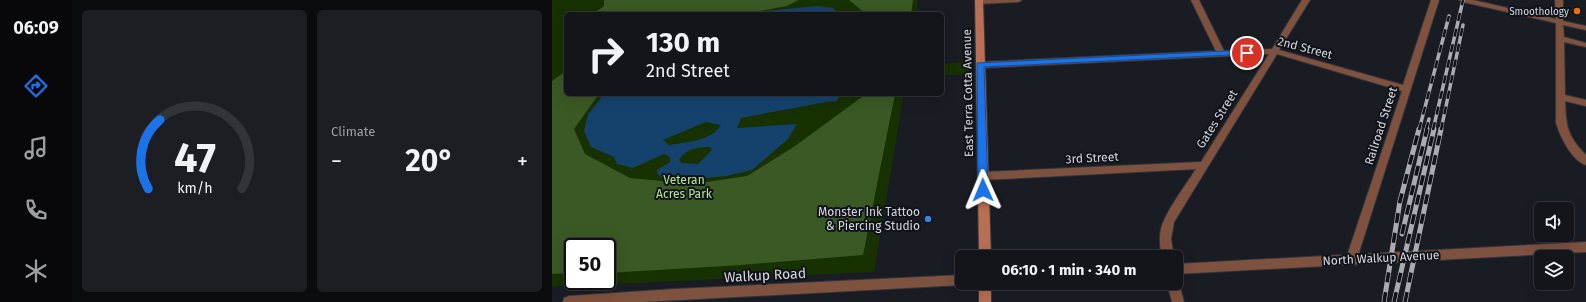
<!DOCTYPE html>
<meta charset="utf-8">
<style>
:root{--surface:#13151a;--page:#1c1e23;--text:#f1f3f6;--muted:#9d9fa2;--line:#323439;--accent:#1a73e8}
body{margin:0;font-family:"Fira Sans",sans-serif;background:var(--page);color:var(--text);height:100vh;display:flex;flex-direction:column;font-size:15px;white-space:nowrap}
*{box-sizing:border-box;margin:0}
p{font-size:13px;color:var(--muted)}
.icon{flex:none;width:22px;height:22px;fill:none;stroke:currentColor;stroke-width:2;stroke-linecap:round;stroke-linejoin:round}
.map{position:relative;flex:1;overflow:hidden}
.side{display:flex;flex-direction:column;gap:10px;padding:10px;background:#0a0c0e;width:480px}
.side>*{flex:none}
.hud{position:absolute;left:12px;top:12px;width:380px;height:84px;border-radius:6px;box-shadow:0 4px 16px #0002,0 0 0 1px var(--line);background:#13151a;color:var(--text);overflow:hidden}
.controls{position:absolute;left:982px;top:202px;display:grid;gap:8px}
.controls a{display:grid;place-items:center;width:40px;height:40px;border-radius:6px;background:var(--surface);box-shadow:0 4px 16px #0002,0 0 0 1px var(--line);font-size:20px}
.speed{position:absolute;left:12px;top:238px;display:flex;gap:8px;font-size:20px;font-weight:700;text-align:center}
.speed>*{display:grid;place-content:center;width:52px;height:52px;border-radius:50%;background:var(--surface);box-shadow:0 4px 16px #0002,0 0 0 1px var(--line);line-height:1}
.speed .limit{border:2px solid #111;border-radius:6px;background:#fff;color:#111}
.pin{position:absolute;display:grid;place-items:center;width:34px;height:34px;color:#fff;margin:-17px;border:2px solid #fff;border-radius:50%;box-shadow:0 1px 4px #0007}
.me{position:absolute;width:44px;margin:-22px;rotate:359deg;stroke-linejoin:round;filter:drop-shadow(0 0 3px #0008)}
.turn{display:flex;align-items:center;gap:14px;height:84px;padding:0 16px;font-size:18px}
.turn .icon{width:52px;height:52px;stroke-width:2.5}
.turn b{display:block;font-size:28px;line-height:34px}
.big{font-size:30px;font-weight:700;line-height:1.1}
.side .widget{flex:1;display:flex;flex-direction:column;justify-content:center;gap:6px;min-width:0;padding:0 14px;border-radius:6px;background:var(--page)}
.side .dial{align-items:center;gap:0}
.dial svg{height:104px;overflow:visible;fill:none;stroke:var(--line);stroke-width:7;stroke-linecap:round;text-anchor:middle}
.dial text{fill:var(--text);stroke:none}
.heat{display:flex;justify-content:space-between;align-items:center;font-size:22px;direction:ltr}
.side .tiles{flex:1;display:grid;gap:10px;grid-template-columns:repeat(2,1fr)}
.trip{position:absolute;left:403px;top:250px;width:228px;height:40px;border-radius:6px;background:var(--surface);box-shadow:0 4px 16px #0002,0 0 0 1px var(--line);font-weight:700;line-height:40px;text-align:center}
main{display:flex;flex:1;min-height:0}
.tabs{display:flex;flex-direction:column;width:72px;justify-content:space-around;align-items:center;background:#08080a;color:var(--muted)}
.tabs .icon{width:28px;height:28px}
.tabs .active{color:var(--accent)}
.tabs b{font-size:18px;color:var(--text)}
.map>svg:first-child{display:block}
</style>
<main>
<nav class="tabs">
<b>06:09</b>
<svg class="icon active" aria-label="directions" viewBox="0 0 24 24"><path d="M12 3l9 9-9 9-9-9zM9 14v-3h6M13 9l2 2-2 2"/></svg>
<svg class="icon" aria-label="music" viewBox="0 0 24 24"><path d="M9 18V5l10-2v13"/><circle cx="6" cy="18" r="3"/><circle cx="16" cy="16" r="3"/></svg>
<svg class="icon" aria-label="phone" viewBox="0 0 24 24"><path d="M5 4h4l2 5-3 2q2 4 5 5l2-3 5 2v4C11 20 4 13 5 4z"/></svg>
<svg class="icon" aria-label="climate" viewBox="0 0 24 24"><path d="M12 3v18M4 7l16 10M4 17L20 7"/></svg>
</nav>
<section class="side">
<div class="tiles">
<div class="widget dial"><svg viewBox="0 0 100 80">
<path d="M14 69A42 42 0 1 1 86 69"/>
<path d="M14 69A42 42 0 0 1 23 16" stroke="#1a73e8"/>
<text x="50" y="56" font-size="32" font-weight="700">47</text>
<text x="50" y="72" font-size="11">km/h</text>
</svg></div>
<div class="widget"><p>Climate</p>
<div class="heat"><a>−</a><b class="big">20°</b><a>+</a></div>
</div>
</div>
</section>
<div class="map">
<svg width="1034" height="302" viewBox="0 0 1034 302">
<rect width="100%" height="100%" fill="#191c23"/>
<path fill="#173100" fill-rule="evenodd" d="M0,0H366L364,14H14V94H352L322,272L0,287ZM21,247H55V281H21Z
M419,61V73L390,76V64Z"/>
<path fill="#3a5924" d="M52,0H247L235,6L192,14H41L52,6Z
M297,0H361L359,14H314Z
M14,71V94H47L22,129L33,154L78,178L141,184L195,176L243,146L314,94H343L311,255L189,265L55,273V247H21V273L0,274V81Z"/>
<path fill="#14426d" fill-rule="evenodd" d="M265,6L281,8L285,14H196L201,12Z
M52,94H289L285,101L274,102L189,118L185,128L245,124L236,139L200,170L175,176L129,180L110,178L105,173V170L118,162V157L112,154L81,168L65,164L62,157L39,147L32,131L36,114ZM154,122L169,125C160,141 134,142 117,145L111,140ZM152,147H158L160,150L146,164L130,163L127,160C133,150 142,148 152,147Z"/>
<g fill="none" stroke-linecap="round" stroke-linejoin="round">
<g stroke="#33363d" stroke-width="2">
<path id="minor" d="M424,0H470L466,2L427,4L423,2Z
M639,0H647L672,51L720,49L750,0H758L727,50L851,85L879,0H887L804,262L800,264L796,262L794,259L850,91L725,54L622,222L619,239L622,257H610C608,248 607,238 609,229C613,212 634,185 644,169L431,180L427,179L426,176L427,173L431,172L649,162L717,54L428,68L424,65L428,62L664,51Z
M907,0H921L1004,19L1003,0H1011V21L1034,26V30L1011,25L1012,37L1034,43V47L1012,42L1013,95L1034,100V106L1013,101C1014,126 1015,136 1034,155V165C1020,161 1008,136 1004,123V23L911,2Z
M624,279L627,283L632,302H620L615,283H624Z"/>
</g>
<g stroke="#33363d" stroke-width="2">
<path id="tertiary" d="M1034,242V252L624,274V264Z
M410,275V283H415L410,285L90,302H11L12,298L17,296L123,289Z"/>
</g>
<g stroke="#33363d" stroke-width="2">
<path id="secondary" d="M423,0H431L439,257H427Z
M427,283H439V302H427Z"/>
</g>
<use href="#minor" fill="#7f5240" fill-rule="evenodd"/>
<use href="#tertiary" fill="#7f5240" fill-rule="evenodd"/>
<use href="#secondary" fill="#b86f53" fill-rule="evenodd"/>
<g stroke="#aaacb2" stroke-width="3.5">
<path id="rail-far1" d="M867,130L897,16
M874,130L877,119
M881,130L911,0
M889,130L911,25"/>
</g>
<g stroke="#aaacb2" stroke-width="5">
<path id="rail" d="M850,234L875,129
M832,302L848,201L867,129
M842,302L882,129
M853,302L889,129"/>
</g>
<use href="#rail-far1" stroke="#101319" stroke-width="2.5" stroke-dasharray="8" stroke-linecap="butt"/>
<use href="#rail" stroke="#101319" stroke-width="3.5" stroke-dasharray="10" stroke-linecap="butt"/>
</g>
<path fill="#1a73e8" stroke="#114b97" d="M695,50L698,51V54L432,67L436,190L431,193L426,190L425,63Z"/>
<circle fill="#e8710a" stroke="#101319" stroke-width="1.5" cx="1025" cy="11" r="4"/>
<circle fill="#3f7fe0" stroke="#101319" stroke-width="1.5" cx="376" cy="219" r="4"/>
<g text-anchor="middle" stroke-width="4" stroke-linejoin="round" paint-order="stroke">
<g font-size="10" fill="#d5d7dc" stroke="#101319" text-anchor="end">
<text x="1017" y="15">Smoothology</text>
</g>
<g font-size="12" fill="#d5d7dc" stroke="#101319">
<text transform="translate(753 48) rotate(15)" y="4">2nd Street</text>
<text transform="translate(416 93) rotate(-91)" y="4">East Terra Cotta Avenue</text>
<text transform="translate(665 119) rotate(-58)" y="4">Gates Street</text>
<text transform="translate(829 126) rotate(-72)" y="4">Railroad Street</text>
<text transform="translate(540 158) rotate(-3)" y="4">3rd Street</text>
<text transform="translate(829 258) rotate(-3)" y="4">North Walkup Avenue</text>
</g>
<g font-size="12" fill="#b5e696" stroke="#101319">
<text x="132" y="184">Veteran<tspan x="132" dy="14">Acres Park</tspan></text>
</g>
<g font-size="12" fill="#d5d7dc" stroke="#101319" text-anchor="end">
<text x="368" y="216">Monster Ink Tattoo<tspan x="368" dy="14">&amp; Piercing Studio</tspan></text>
</g>
<g font-size="14" fill="#d5d7dc" stroke="#101319">
<text transform="translate(213 275) rotate(-3)" y="5">Walkup Road</text>
</g>
</g>
</svg>
<div class="controls">
<a><svg class="icon" aria-label="sound" viewBox="0 0 24 24"><path d="M4 9h4l5-4v14l-5-4H4zM17 9q2 3 0 6"/></svg></a>
<a><svg class="icon" aria-label="layers" viewBox="0 0 24 24"><path d="M12 4l9 5-9 5-9-5zM3 14l9 5 9-5"/></svg></a>
</div>
<div class="speed"><div class="limit">50</div></div>
<div class="pin" style="left:695px;top:53px;background:#d93025"><svg class="icon" aria-label="arrive" viewBox="0 0 24 24"><path d="M6 21V4h12l-3 4 3 4H6"/></svg></div>
<svg class="me" style="left:431px;top:190px" viewBox="-20 -20 40 40"><path d="M0-17L14 15 0 8-14 15z" fill="#1a73e8" stroke="#fff" stroke-width="4"/></svg>
<div class="trip">06:10 · 1 min · 340 m</div>
<div class="hud">
<div class="turn"><svg class="icon" aria-label="right" viewBox="0 0 24 24"><path d="M7 20v-9h11M14 6l5 5-5 5"/></svg><div><b>130 m</b>2nd Street</div></div>
</div>
</div>
</main>
